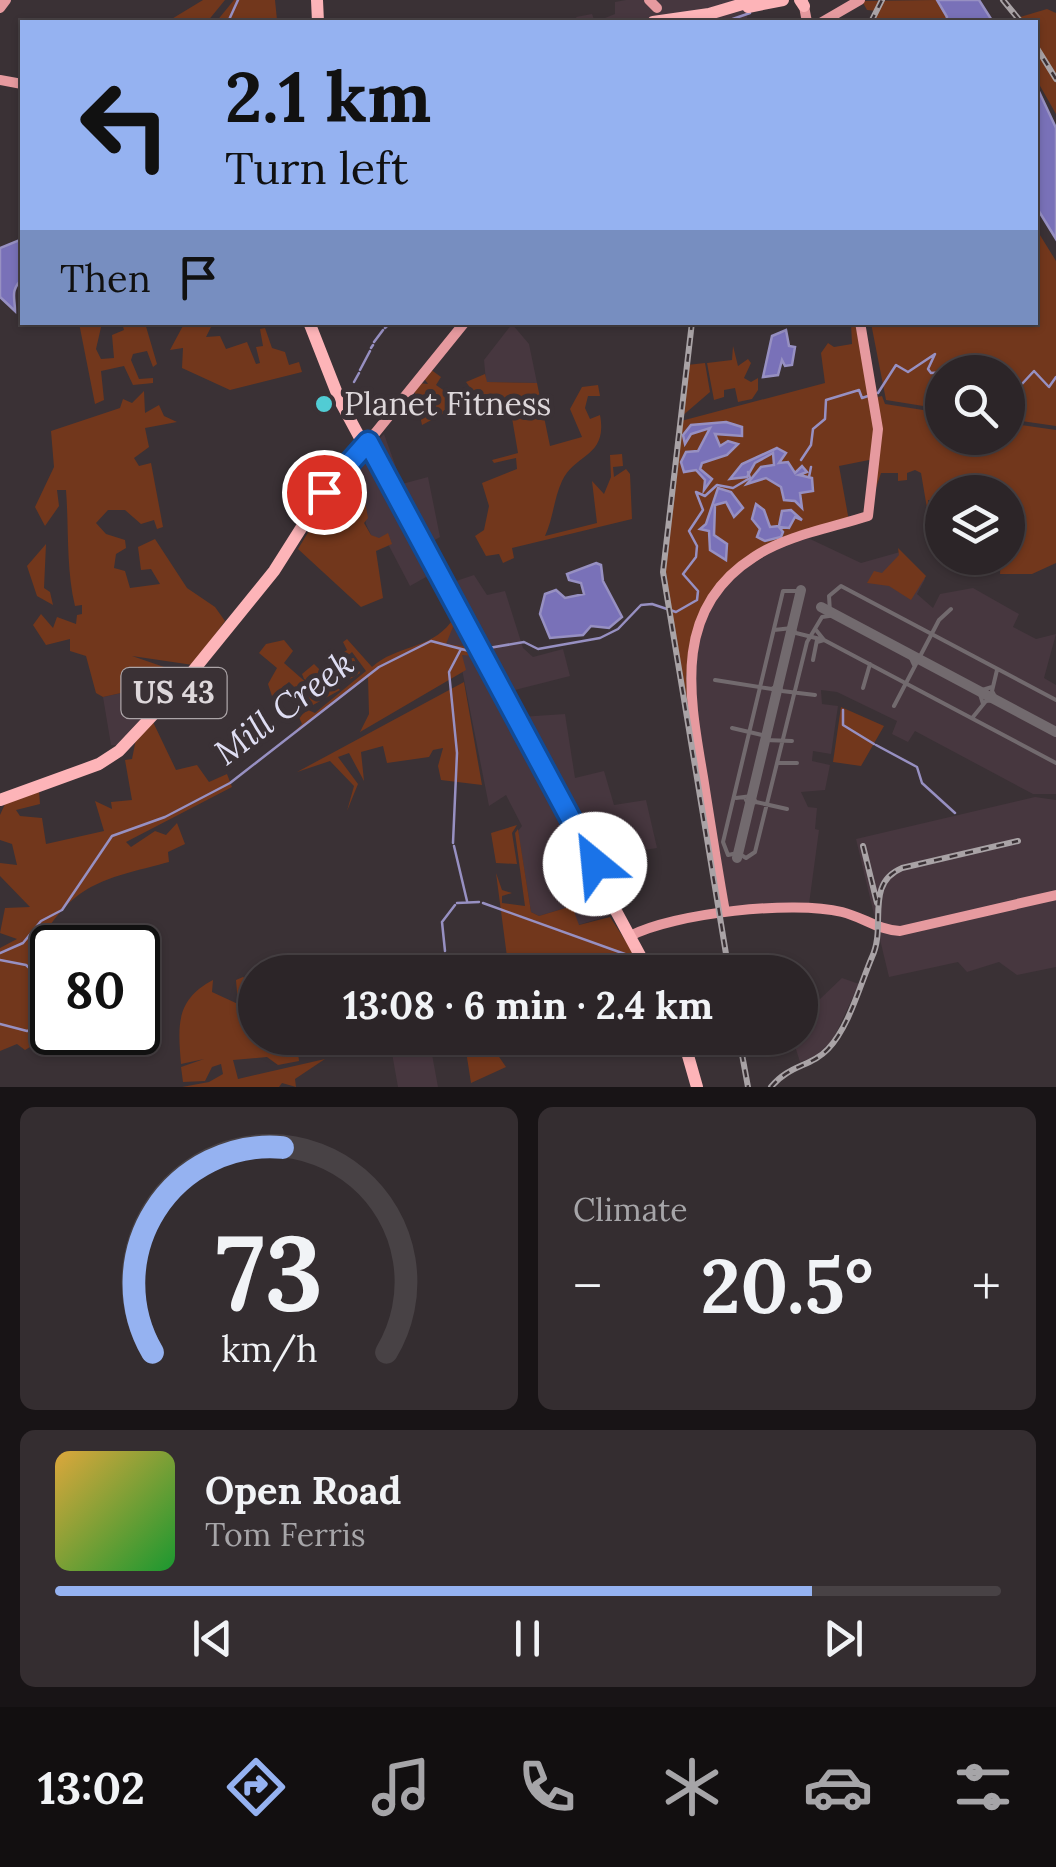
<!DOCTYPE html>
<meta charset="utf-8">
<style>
:root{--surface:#2c2528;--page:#342d30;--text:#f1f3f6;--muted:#a6a5a8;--line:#484245;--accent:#95b2f1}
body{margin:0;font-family:Lora,serif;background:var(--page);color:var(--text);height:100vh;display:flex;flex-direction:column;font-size:38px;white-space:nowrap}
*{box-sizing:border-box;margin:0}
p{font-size:32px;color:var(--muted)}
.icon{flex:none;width:55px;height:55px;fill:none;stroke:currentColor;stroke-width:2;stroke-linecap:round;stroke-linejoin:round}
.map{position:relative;height:1087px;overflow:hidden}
.sheet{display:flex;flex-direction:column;gap:20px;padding:20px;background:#181416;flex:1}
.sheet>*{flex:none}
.hud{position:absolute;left:20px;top:20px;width:1018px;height:305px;border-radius:0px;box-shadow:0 2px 8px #0004,0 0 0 2px var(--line);background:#95b2f1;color:#111;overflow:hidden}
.fabs{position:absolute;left:925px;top:355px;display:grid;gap:20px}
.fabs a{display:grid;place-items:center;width:100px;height:100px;border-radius:50%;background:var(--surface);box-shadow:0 2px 8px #0004,0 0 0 2px var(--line);font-size:50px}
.speed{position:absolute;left:30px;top:925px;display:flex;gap:20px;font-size:50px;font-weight:700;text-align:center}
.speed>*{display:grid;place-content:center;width:130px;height:130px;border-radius:50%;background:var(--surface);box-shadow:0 2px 8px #0004,0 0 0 2px var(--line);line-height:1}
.speed .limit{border:5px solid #111;border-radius:15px;background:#fff;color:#111}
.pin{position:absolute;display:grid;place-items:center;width:85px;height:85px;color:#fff;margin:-42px;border:5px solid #fff;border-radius:50%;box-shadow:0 2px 10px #0007}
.me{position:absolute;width:110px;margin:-55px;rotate:332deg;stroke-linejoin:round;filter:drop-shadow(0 0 8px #0008)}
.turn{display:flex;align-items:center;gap:35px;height:210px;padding:0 40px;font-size:45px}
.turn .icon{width:130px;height:130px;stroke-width:2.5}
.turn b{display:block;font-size:70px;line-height:85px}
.then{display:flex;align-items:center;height:95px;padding:0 40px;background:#0003;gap:20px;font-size:38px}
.big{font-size:75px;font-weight:800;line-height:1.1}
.sheet .card{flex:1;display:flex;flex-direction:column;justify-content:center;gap:15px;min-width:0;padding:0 35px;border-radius:15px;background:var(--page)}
.sheet .dial{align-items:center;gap:0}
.dial svg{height:260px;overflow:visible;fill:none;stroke:var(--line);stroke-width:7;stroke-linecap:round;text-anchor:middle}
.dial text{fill:var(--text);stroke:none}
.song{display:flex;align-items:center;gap:30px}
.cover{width:120px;height:120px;border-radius:15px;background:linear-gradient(135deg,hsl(40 70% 55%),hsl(130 70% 35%))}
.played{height:10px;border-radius:5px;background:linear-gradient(90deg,var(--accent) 80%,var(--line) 80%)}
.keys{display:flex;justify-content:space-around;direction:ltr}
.heat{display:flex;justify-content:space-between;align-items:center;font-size:55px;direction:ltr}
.sheet .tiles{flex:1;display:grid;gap:20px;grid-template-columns:1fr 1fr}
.card:last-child{grid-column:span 2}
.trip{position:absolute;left:238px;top:955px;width:580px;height:100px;border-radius:50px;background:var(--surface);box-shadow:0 2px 8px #0004,0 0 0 2px var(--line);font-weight:800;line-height:100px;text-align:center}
.dock{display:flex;height:160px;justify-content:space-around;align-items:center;background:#120f10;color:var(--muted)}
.dock .icon{width:70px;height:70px}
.dock .selected{color:var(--accent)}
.dock b{font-size:45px;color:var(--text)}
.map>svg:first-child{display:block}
</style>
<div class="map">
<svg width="1056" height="1087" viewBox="0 0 1056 1087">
<rect width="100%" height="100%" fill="#3a3135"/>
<path fill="#47373f" d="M626,0H750L744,3L748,22H578L576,17L592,14L595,22L615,14V2Z
M512,324L529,344L537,383L486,382L484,360Z
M384,434L402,484L428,477L440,537L426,545L447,584L474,575L487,595L505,591L523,648L533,657L563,649L570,676L507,692L520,717L565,714L575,778L604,771L614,805L646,800L657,848L600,857L588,868L612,914L608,916L578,925L572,906L539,916L531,912L518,831L522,826L506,795L489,806L458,649L445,645L444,637L455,622L437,588L426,577L410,586L388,544L371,535L366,524L362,490L356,491L351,467Z
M808,538L861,563L900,552L925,579L917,594L933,608L940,594L973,588L1019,614L1013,627L1036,639L1056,634L1044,678L1056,685V794H1033L915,731L908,742L892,734L897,721L837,692L821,690L822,704L838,706L831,754L813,751L812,761L830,765L825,790L801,792L808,807L817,808L815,829L819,830L809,904L729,908L695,709L693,660L707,613L721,592L743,570L774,551Z
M139,689L148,716L119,745H111L103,697Z
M1035,797L1056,800V967L1017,975L999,962L967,972L958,962L889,977L856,839Z
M842,978L859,984L832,1042L814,1057L800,1062L794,1043L795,1038H800L801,1004L820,999Z
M411,1038H429L438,1087H398L390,1042Z"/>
<path fill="#72371c" d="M203,0H225L207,22H152L170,20Z
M234,0H275L277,20L216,22Z
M936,0L947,17L946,22H874L878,11L867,10L862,1Z
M1047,9L1056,13V114L1035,77V22H1004Z
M1035,227L1056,261V426L1008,419V372H942V409L886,400L871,323L1035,322Z
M185,322L212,325L206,337L220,336L226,349L247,342L256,364L260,363L256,347L263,346L260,329L265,328L272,348L285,352L289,365L299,362L302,372L230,390L182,368L183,348L170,350Z
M79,323H102L96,349L101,359L114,358L112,335L124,330L122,323H145L157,364L153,367L147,351L133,354L131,360L139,379L153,378V383L133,385L124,366L101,371L104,400L95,404Z
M851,323H855L877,433L874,459L839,466L849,521L753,556L696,620L686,676L690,736L664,558L681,421L825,383L821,353L828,343L834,347L852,344Z
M733,346L738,366L748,359L751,363L744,378L751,382L758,378V390L752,399L738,402L735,388L724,390V397L714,400L707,363L732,360Z
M705,363L710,392L681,417L687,365Z
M430,369L441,377L436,385L449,394L455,388L464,395L463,403L422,425L414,389L419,383L428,384L423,377Z
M485,374L487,382L537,383L550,446L582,437L570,409L582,387L598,385L600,396H588L585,408L590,419L600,415C608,457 575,453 562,481C554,498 553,519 545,536L597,523L592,481L604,494L611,477L610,455L622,454L623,466L613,467L614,477L626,469L630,474L632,519L512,548L514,558L503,563L499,554L486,556L475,536L484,530L489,506L482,483L517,469L516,458L494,463L492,460L518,453L512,418L504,411L482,416V393H474L466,382Z
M144,391L145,413L159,405L164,416L177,422L145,428L149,447L134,458L139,466L151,463L163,527L157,529L154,520L141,524L125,510H108L96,523L106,534L125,540L126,548L116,554L114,568L125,571L130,588L160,584L151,569L141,570L138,547L155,539L187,588L215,607L225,621L193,665L132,656L167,668L177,677L148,716L139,689L103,697L96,693L86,656L70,651V639L46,645L33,625L41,614L53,628L57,617L76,624L77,615L82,614V605L75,606C66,568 69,529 66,490H57L59,506L45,526L35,507L54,467L51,431L120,408L123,399L132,403Z
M882,396L885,404L942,413V438H1008V423L1056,430V563L1032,574H1000L1001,558H1008V492H961L946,482L940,488L942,520L936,500H928L930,513L942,522V543H933L921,473L915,470L907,473V480L898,481V473H881L873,497L877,397Z
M353,478L356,491L363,490L368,518L364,523L371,535L379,538L388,533L392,544L376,551L383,598L361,607L298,549L336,486L340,494L345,492L343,479Z
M46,544L44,588L50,592L53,605L37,596L27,566Z
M898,548L926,576L911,600L889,586L867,583L874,571L882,573L899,555Z
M437,590L455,622L446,644L470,647L474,656L462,655L466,670L360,732L369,714L368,677L287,739L302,724L299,717L308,710L315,713L366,671L352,652L344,659L354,658L360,673L347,681L332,660L347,650L343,642L347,639L372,667C396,645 430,650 451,622Z
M284,640L293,651L284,663L317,692L323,690L322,678L312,683L304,679L302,674L314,664L340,690L313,705L289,682L272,696L268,684L277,668L259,653L266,644Z
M464,682L482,785L441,780L438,766L443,748L433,750L429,757L387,763L383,746L361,752L364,781L349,753L338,757L358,784L347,811L354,786L330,761L297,772Z
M841,707L884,726L861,766L833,762Z
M153,722L176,770L197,765L209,782L227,774L232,787L126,842L131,847L155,831L166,835L177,823L185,844L168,852L169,862C114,877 78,880 46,932L54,1033L25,1050L17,1044L0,1051V948L17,939L0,933L5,908L30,907L0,876V863L17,865L12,844L0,840V815L5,804L39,791L40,804L16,810L20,816L42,818L46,844L104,831L95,801L112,809L111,802L132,800L125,760L132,759L136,739Z
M517,825L512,833L517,864L496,863L491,833Z
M518,829L531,912L539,916L572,906L579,925L610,917L646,972H509L496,873L502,890L512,893L502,896V903L525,906L515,833Z
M243,977L255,984V1038H312L315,1048L298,1053L299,1061L278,1065L267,1057L233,1060L238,1079L325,1059L295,1079L296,1087L282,1083L279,1087H182L209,1082L223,1074L221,1064L212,1067L205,1081L183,1082L181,1067L204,1059L181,1064C178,1026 175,1000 213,980L212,992L238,1004L236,980Z
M464,1038H495L507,1044L495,1051L506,1067L471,1083Z"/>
<path fill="#7971b8" stroke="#9790c2" stroke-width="2.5" d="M937,0H979L993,22H946L947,17Z
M1035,83L1056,128V239L1035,205Z
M22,239V279C10,291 15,297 15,311L0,297V248Z
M786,330L789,346L795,347L792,365L785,366L782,360L778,375L763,377L772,336Z
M726,422L742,427V436L715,434L720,446L728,441L738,444L727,455L702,463L700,469L712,479L704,490L705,480L696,470L684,472L681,462L686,452L698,451L710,428L691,434L685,444L683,435L691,425Z
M777,448L786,453L779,463L788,462L795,473L802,466L807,472L799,475L812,478L813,491L800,493L802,508L795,501L784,500L781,487L766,478L747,484L761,467L774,465L773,453L755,463L747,477L730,479L742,464Z
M718,488L731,492L743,508L734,517L726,502L715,505L714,535L727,544L726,560L710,550L709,531L700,529L706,524Z
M756,504L764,510L770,527L779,526L782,511L791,510L802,520L795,517L789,528L779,527L783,532L781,537L765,541L757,537L760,529L752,519Z
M596,563L601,565L603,581L622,617L609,628L591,626L583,635L550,638L540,614L545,594L556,590L565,598L584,594L581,583L569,580L567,574Z"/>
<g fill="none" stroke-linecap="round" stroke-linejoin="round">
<path stroke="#9790c2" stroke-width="2.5" d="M228,22L238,0
M724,22L750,13
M385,328L391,322
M374,342L383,330
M371,348L373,345
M360,370L370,351
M982,372H992
M1008,380L1021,385L1034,371L1049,387L1056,377
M354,382L359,373
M878,393L896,365L908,372L935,354L928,369L931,373L946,372
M801,460L811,445L813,429L825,419L826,400L859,390L862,398L868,396
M809,477L811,467
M483,649L524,642L538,649L600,638L618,629L641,605L652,604L676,612L697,600L698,591L683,574L696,557L697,546L689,531L703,510L696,492L705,496L717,485L733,488L750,478L748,472
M843,710V725L874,744
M876,745L917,767L922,783L955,813
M453,843L457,753L449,672L461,649
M454,846L467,901
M457,903L479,902
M483,903L636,958
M445,951L442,922L455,905
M0,953L23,943L41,921L62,910L112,836L165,817L230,783L379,667L431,641L469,651
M446,955L448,972
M0,960L26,965L52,988
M0,1024L27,1031L52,1024"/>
<path stroke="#726a6e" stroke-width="4" d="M801,591H783L723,842L728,855L738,853L746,858L755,852L807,642L822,617L836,615
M830,612L829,596L841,586L1056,700
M774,630L792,628L796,633L824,640L1056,763
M816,630L824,640L817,642
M909,654L914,665
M813,660L817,640
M715,680L772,689L778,685L782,691L815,695
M863,688L870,664
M983,704L979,691L992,687
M894,706L939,620L951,609
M973,717L986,701L997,700L992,691L997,670
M732,728L762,735L765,740L792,741
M1055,731L1056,732
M778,763H797
M736,798L752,796L756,802
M746,800L749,805L756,802L787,809"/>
<path stroke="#726a6e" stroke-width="10" d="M821,607L1056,732
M737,858L801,590"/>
<path stroke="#e69a9f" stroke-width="10" d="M649,0L657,8
M803,1L807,22
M0,8L6,0
M822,22L860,0
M0,80L22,84
M368,442L465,322
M725,912C717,867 710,822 703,777C689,695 672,609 754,557C787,535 831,528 868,516L878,429L860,322
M630,936C674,913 793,900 842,912C863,917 878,930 900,931L1056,895"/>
<path stroke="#fdb4b8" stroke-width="12" d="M317,0L318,22
M800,0L804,6
M748,7L783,0
M653,22L709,14L756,0
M309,322L340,401L649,972
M0,800L99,764L119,751L184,682L274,571L324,492L368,442
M683,1038L697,1087"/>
<g stroke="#a9a3a6" stroke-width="6">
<path id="rail" d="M1003,0L1021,22
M871,22L882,0
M1035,45L1056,79
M692,322L663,572L729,972
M863,846L877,903
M739,1038L748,1087
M771,1087C790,1064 811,1067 828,1049C849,1027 860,985 872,957C887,926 864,884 902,868L1018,841"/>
</g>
<use href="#rail" stroke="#3a3135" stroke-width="2.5" stroke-dasharray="8" stroke-linecap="butt"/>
</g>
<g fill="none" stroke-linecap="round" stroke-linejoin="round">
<g stroke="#114b97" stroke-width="25">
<path id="route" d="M324,492L368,442L595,864"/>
</g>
<use href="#route" stroke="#1a73e8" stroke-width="18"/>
</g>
<circle fill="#51ccd4" stroke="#3a3135" stroke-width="4" cx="324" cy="404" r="10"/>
<g text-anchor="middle" stroke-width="10" stroke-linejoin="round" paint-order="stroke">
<rect fill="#3a3135" stroke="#aca5a8" stroke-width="2.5" x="121.5" y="668" width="105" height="50" rx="8"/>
<g font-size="30" font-weight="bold" fill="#ddd7da">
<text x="174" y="703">US 43</text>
</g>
<g font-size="32" fill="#ddd7da" stroke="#3a3135" text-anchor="start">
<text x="344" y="415">Planet Fitness</text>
</g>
<g font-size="35" font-style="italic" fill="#deddf2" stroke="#3a3135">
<text transform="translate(284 708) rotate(-37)" y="12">Mill Creek</text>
</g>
</g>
</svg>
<div class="fabs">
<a><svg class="icon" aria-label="search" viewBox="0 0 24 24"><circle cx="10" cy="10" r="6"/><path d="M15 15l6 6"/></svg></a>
<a><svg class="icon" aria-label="layers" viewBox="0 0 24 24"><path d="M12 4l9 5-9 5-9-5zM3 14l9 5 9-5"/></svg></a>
</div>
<div class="speed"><div class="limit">80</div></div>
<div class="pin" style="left:324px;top:492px;background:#d93025"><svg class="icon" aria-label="arrive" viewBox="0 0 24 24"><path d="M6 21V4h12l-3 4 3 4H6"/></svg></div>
<svg class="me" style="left:595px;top:864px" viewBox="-20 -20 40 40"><circle r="19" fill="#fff"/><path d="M0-13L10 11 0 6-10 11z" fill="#1a73e8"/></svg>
<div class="trip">13:08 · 6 min · 2.4 km</div>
<div class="hud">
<div class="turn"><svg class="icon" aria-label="left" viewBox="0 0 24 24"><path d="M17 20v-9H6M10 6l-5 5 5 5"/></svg><div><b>2.1 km</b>Turn left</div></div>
<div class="then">Then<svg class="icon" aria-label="arrive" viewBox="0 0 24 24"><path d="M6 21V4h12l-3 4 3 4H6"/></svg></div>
</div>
</div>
<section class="sheet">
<div class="tiles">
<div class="card dial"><svg viewBox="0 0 100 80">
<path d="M14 69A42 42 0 1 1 86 69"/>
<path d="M14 69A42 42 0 0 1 54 6" stroke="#95b2f1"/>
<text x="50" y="56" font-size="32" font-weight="700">73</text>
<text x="50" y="72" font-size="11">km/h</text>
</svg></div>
<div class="card"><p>Climate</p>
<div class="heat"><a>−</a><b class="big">20.5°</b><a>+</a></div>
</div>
<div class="card">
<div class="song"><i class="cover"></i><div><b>Open Road</b><p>Tom Ferris</p></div></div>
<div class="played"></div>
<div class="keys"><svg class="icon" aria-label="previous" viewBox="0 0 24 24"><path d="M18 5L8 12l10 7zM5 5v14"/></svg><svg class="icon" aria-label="pause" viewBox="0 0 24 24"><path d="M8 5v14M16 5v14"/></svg><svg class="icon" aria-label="next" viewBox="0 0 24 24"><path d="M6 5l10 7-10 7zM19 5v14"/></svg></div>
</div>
</div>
</section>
<nav class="dock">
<b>13:02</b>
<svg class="icon selected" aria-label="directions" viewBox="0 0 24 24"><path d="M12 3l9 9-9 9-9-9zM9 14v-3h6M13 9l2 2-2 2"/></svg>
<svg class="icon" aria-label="music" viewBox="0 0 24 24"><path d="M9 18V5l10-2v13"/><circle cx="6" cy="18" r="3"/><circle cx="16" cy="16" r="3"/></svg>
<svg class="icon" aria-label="phone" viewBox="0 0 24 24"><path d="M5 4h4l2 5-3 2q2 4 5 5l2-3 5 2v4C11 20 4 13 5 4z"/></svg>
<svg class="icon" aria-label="climate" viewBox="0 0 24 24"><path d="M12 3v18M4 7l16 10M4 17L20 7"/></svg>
<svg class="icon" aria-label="car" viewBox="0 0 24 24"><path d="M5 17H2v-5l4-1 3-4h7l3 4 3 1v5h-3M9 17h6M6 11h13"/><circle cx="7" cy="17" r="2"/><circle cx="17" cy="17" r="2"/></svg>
<svg class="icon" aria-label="filters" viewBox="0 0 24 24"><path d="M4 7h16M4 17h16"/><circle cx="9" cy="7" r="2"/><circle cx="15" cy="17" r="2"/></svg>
</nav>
